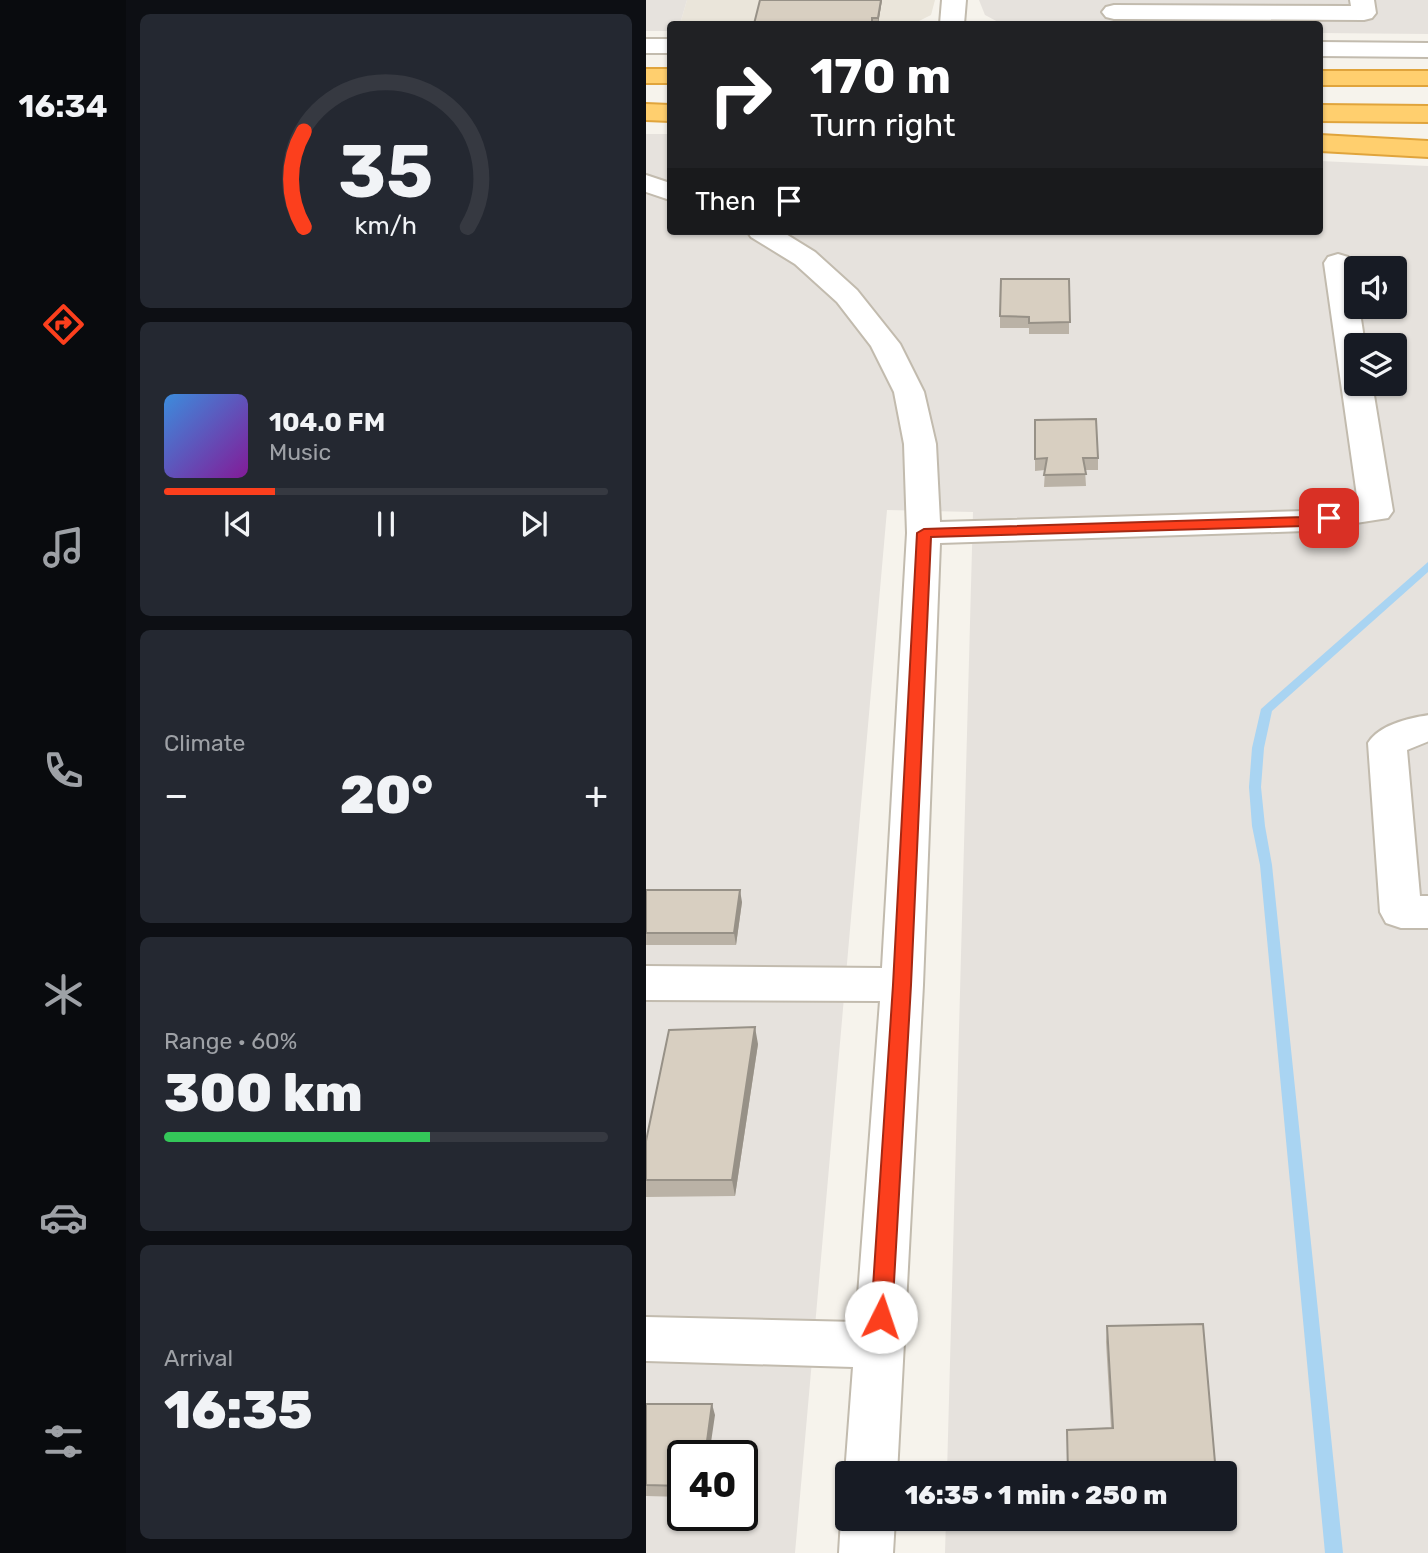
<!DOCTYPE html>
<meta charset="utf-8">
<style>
:root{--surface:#171b24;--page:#242831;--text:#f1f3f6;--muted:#9ea1a6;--line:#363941;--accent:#fc3f1d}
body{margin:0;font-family:Rubik,sans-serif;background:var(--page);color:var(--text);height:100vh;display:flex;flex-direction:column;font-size:26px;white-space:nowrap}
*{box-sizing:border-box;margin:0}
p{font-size:23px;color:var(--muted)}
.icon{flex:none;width:38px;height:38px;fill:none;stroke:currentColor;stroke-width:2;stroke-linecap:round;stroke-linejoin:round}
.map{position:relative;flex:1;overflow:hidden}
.details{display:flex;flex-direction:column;gap:14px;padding:14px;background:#0d0f14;width:520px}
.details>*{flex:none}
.top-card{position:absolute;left:21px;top:21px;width:656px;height:214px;border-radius:7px;box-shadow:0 2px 5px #0004;background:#202124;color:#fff;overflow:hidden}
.buttons{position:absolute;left:698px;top:256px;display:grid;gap:14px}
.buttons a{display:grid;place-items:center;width:63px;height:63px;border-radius:7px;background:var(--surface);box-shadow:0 2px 5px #0004;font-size:35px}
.speed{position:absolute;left:21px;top:1440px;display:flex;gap:14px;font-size:35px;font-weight:700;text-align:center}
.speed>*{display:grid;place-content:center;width:91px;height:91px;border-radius:50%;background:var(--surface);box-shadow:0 2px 5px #0004;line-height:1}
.speed .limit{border:4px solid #111;border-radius:10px;background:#fff;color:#111}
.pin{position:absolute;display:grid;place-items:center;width:60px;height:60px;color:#fff;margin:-30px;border-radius:14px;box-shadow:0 4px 10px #0006}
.me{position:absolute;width:77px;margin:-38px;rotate:4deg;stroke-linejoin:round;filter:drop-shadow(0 0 5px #0008)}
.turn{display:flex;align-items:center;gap:24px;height:147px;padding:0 28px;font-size:32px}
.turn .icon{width:91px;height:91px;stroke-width:2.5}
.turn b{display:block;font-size:49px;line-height:60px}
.then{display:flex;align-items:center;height:66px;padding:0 28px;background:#0003;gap:14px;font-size:26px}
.big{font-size:52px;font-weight:800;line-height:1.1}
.details .card{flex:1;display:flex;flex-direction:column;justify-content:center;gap:10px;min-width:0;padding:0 24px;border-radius:10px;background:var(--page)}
.details .dial{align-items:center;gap:0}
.dial svg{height:182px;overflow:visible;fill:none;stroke:var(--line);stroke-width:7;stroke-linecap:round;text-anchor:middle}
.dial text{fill:var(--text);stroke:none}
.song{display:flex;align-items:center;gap:21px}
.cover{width:84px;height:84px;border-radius:10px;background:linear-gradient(135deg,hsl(210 70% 55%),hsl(290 70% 35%))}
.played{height:7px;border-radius:4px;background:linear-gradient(90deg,var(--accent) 25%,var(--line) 25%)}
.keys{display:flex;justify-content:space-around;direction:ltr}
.heat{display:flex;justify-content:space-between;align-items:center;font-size:38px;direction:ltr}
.charge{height:10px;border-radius:5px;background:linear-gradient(90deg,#34c759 60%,var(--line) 0)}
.trip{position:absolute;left:189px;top:1461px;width:402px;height:70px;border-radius:7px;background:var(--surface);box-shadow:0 2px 5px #0004;font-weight:800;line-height:70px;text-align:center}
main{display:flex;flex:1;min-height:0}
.tabs{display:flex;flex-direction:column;width:126px;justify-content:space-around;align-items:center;background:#090b0e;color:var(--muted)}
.tabs .icon{width:49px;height:49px}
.tabs .active{color:var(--accent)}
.tabs b{font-size:32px;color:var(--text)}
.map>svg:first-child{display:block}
</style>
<main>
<nav class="tabs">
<b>16:34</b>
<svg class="icon active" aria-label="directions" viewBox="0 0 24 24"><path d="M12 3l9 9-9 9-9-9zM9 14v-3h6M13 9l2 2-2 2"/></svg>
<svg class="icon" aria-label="music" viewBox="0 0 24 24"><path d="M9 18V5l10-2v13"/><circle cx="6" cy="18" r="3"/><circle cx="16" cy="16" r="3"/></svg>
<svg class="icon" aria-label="phone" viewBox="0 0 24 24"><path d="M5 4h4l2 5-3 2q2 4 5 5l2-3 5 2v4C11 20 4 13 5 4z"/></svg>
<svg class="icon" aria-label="climate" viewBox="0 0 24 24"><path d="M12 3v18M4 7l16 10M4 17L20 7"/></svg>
<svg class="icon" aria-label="car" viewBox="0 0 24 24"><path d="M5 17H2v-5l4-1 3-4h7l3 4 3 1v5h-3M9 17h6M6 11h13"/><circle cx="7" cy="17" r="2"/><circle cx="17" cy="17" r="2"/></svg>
<svg class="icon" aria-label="filters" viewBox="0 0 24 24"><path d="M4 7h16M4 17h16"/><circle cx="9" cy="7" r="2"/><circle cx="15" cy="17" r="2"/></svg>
</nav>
<section class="details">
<div class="card dial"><svg viewBox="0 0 100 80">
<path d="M14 69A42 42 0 1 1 86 69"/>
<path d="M14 69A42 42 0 0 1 14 27" stroke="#fc3f1d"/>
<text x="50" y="56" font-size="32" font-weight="700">35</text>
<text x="50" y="72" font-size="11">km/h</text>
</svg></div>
<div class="card">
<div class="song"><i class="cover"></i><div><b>104.0 FM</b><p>Music</p></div></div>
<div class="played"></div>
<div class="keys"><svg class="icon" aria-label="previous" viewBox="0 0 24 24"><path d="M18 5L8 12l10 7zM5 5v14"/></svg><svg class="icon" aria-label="pause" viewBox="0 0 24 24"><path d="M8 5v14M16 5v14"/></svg><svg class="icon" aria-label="next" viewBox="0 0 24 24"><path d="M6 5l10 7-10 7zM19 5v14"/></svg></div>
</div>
<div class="card"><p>Climate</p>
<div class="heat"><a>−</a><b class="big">20°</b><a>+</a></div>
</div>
<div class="card"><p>Range · 60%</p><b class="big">300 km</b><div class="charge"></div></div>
<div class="card"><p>Arrival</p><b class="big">16:35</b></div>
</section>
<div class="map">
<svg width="783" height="1553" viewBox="0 0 783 1553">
<rect width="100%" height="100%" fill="#f6f3ec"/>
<path fill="#eae5da" d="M41,0H289L285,15L267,24H34Z"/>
<path fill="#e6e2dd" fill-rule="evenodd" d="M0,0H41L34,24H24V31H0Z
M333,0H782V34L674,33V24H356L339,15Z
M0,134H24V231H674V161L782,166V1553H299L300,1519H579V1474L301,1473L327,512L241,510L149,1553H0ZM710,268H749V306H710ZM710,345H749V383H710ZM37,1456H96V1516H37Z"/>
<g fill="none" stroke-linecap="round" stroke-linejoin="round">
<path fill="#a9d4f2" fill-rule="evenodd" d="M783,561V571L626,711L618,748L615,787L619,826L626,865L697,1553H679L614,865L606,826L603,787L606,748L615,709Z"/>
<g stroke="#c2bbae" stroke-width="4">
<path id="minor" d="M296,0H320L318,24H294Z
M704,0H728L730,13L726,18L718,20L468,19L460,17L456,12L460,7L468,5L705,6Z
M0,39H24V53H0Z
M674,42L783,43V57L674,56Z
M0,175L24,183V200L0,192Z
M101,231H135L169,252L211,290L254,344L278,392L290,444L294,522L659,511L712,503L678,263L682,257L692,254L702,257L706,263L710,306H713L719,345H710V383H726L747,511L742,518L659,531L294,543L277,985L251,1474H201V1479L199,1474L207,1367L0,1361V1317L210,1322L234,1001L0,1000V966L236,968L261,533L258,444L248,392L225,346L191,302L149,264L105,237Z
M783,715V741L761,750L774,896H783V928H755L740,923L734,912L722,743C733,725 762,718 783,715Z
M201,1505V1519H249L247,1553H193L195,1519Z"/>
</g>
<g stroke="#e0a43c" stroke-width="4">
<path id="highway" d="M0,69H24V83H0Z
M674,71H783V85H674Z
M0,104L24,105V121L0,120Z
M674,105L783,106V122L674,121Z
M674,135L783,141V157L674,151Z"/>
</g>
<use href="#minor" fill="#fff" fill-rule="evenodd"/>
<use href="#highway" fill="#ffcf6e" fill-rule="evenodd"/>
</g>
<path fill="#bab2a6" d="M114,0H236L232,24H108Z
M423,279V334H383V328H354V316Z
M389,420L452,458V470H439L440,486L398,487L399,470L389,471Z
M0,890L96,902L90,945H0Z
M112,1044L89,1196L0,1197V1141Z
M461,1326L570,1474H422L421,1430L465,1428L460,1342Z
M0,1404L69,1415L37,1456V1497L0,1496Z
M423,1519H538L423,1522Z"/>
<path fill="#979187" d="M235,0H236L232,24V18Z
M94,890L96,902L90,945L88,933Z
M109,1027L112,1044L89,1196L86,1180Z
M66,1404L69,1415L63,1456H59Z"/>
<path fill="#d8cfc1" stroke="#979187" stroke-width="2" d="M114,0H235L232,18H226V22H164L163,24H108Z
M355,279H423L424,322L383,323V317L354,316Z
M450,419L452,458H437L440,474L398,475L401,458L389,459V420Z
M0,890H94L88,933H0Z
M109,1027L86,1180H0V1141L23,1030Z
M557,1324L570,1474H422L421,1430L467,1428L461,1326Z
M0,1404H66L59,1456H37V1486L0,1485Z"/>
<path fill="#fc3f1d" stroke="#a42913" stroke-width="2" d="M683,514L690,518L688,521L659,526L285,537L265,985L246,1317L243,1324L235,1326L228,1324L225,1317L247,985L271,533L278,529L659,517Z"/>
</svg>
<div class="buttons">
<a><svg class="icon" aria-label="sound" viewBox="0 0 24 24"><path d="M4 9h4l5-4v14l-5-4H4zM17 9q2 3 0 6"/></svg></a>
<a><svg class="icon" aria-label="layers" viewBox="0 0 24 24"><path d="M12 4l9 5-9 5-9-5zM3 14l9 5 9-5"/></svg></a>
</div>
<div class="speed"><div class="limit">40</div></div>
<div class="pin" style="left:683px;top:518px;background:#d93025"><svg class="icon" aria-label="arrive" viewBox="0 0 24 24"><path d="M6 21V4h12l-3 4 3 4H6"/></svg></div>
<svg class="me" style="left:235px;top:1317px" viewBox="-20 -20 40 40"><circle r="19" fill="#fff"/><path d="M0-13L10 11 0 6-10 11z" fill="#fc3f1d"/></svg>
<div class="trip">16:35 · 1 min · 250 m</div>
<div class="top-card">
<div class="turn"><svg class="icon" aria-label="right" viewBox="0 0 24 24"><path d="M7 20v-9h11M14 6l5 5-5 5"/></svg><div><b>170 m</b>Turn right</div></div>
<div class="then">Then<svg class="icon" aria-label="arrive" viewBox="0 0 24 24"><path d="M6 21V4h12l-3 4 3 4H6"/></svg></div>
</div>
</div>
</main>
